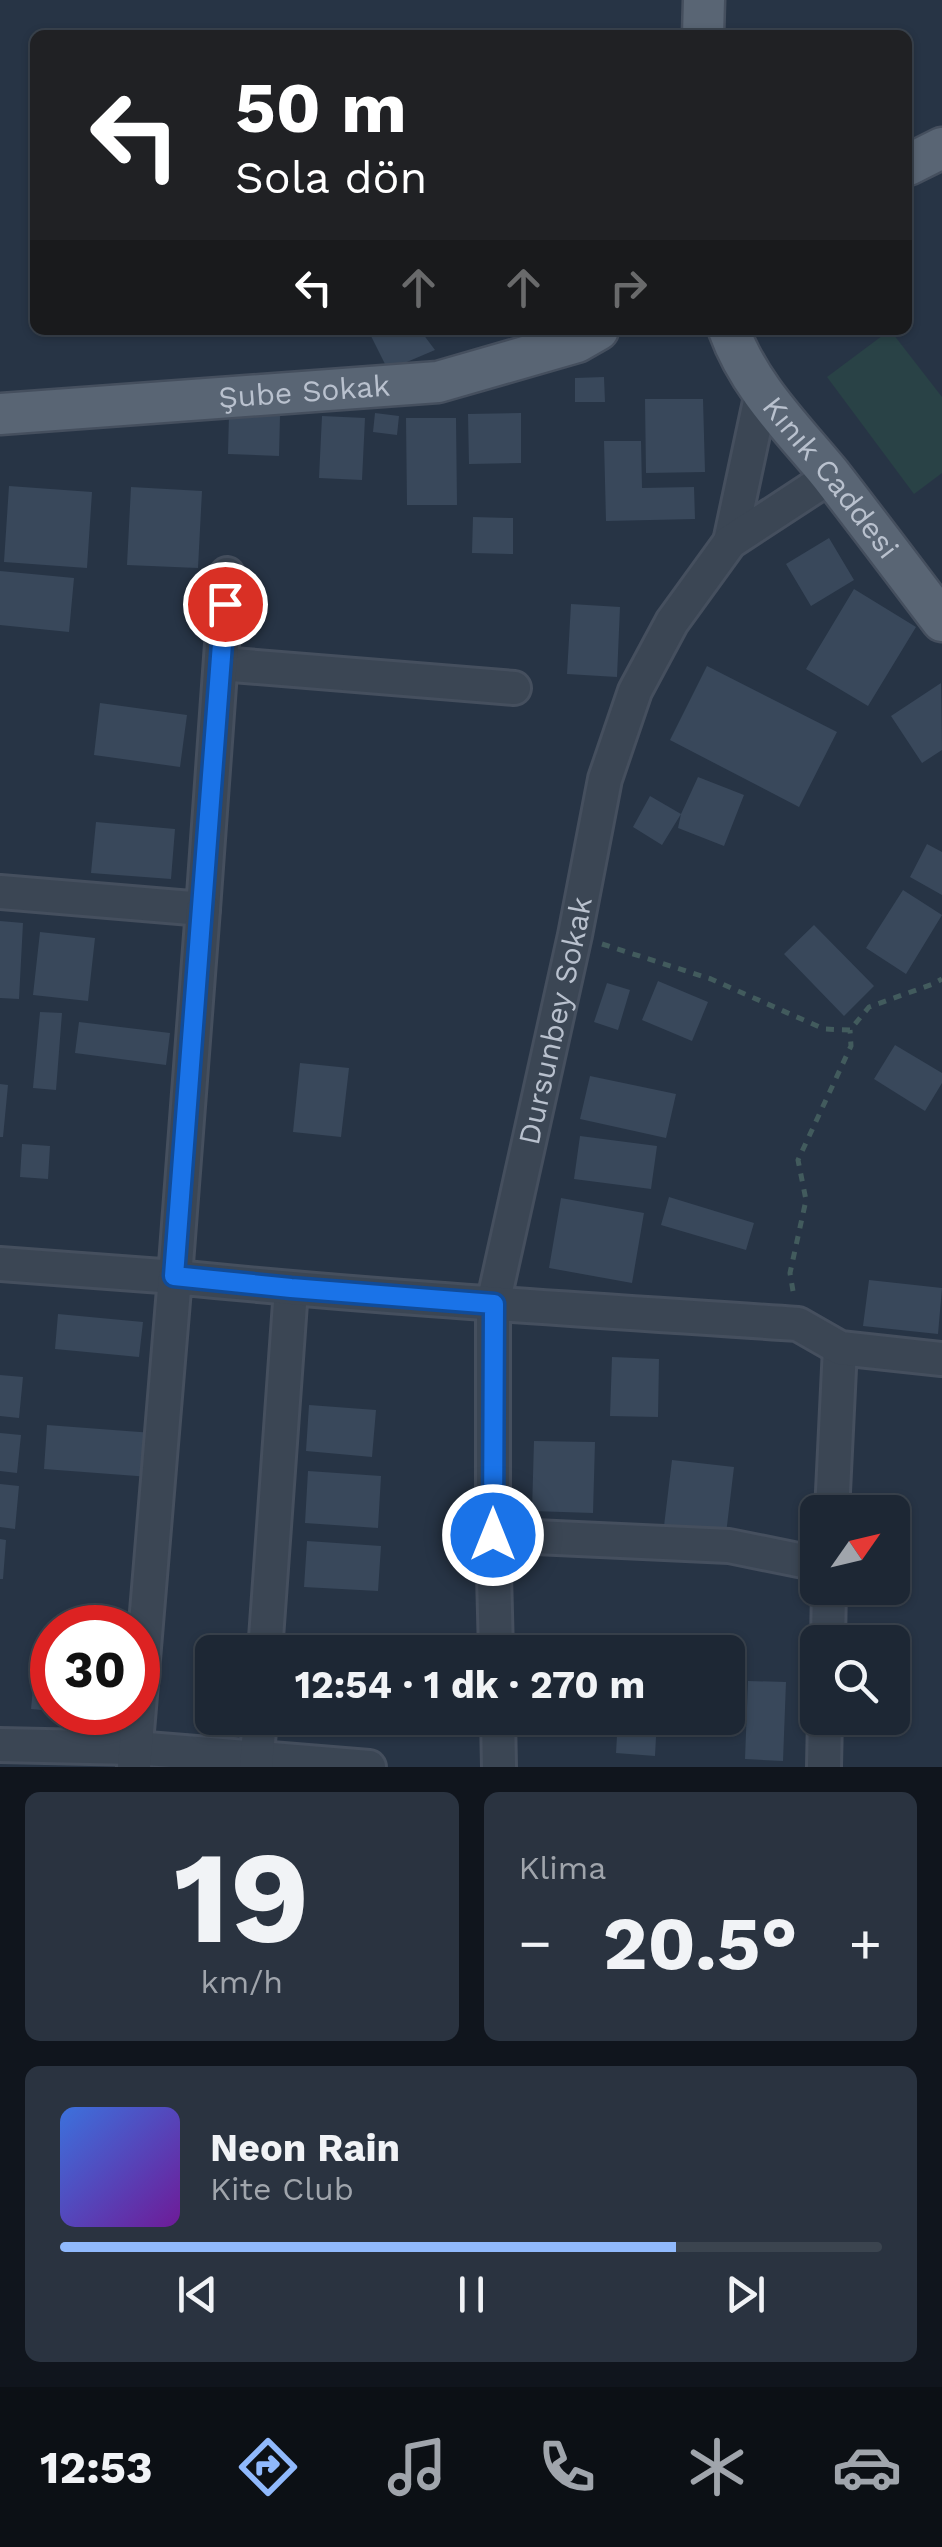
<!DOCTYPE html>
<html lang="tr">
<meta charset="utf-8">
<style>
:root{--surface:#1d2734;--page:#2a3340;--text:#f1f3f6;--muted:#a0a5ac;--line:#3b444f;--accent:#90b9fc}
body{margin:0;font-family:"Work Sans",sans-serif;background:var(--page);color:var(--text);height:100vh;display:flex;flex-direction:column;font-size:38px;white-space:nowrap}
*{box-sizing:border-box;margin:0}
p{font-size:32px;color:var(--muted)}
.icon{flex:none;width:55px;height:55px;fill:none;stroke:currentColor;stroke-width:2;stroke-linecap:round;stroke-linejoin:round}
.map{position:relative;height:1767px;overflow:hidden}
.details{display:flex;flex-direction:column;gap:25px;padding:25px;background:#10151d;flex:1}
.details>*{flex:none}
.hud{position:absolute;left:30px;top:30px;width:882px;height:305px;border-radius:15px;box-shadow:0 2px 8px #0004,0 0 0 2px var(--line);background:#202124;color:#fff;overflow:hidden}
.needle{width:65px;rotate:56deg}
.controls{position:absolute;left:800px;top:1495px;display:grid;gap:20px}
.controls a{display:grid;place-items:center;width:110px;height:110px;border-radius:15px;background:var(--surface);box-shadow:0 2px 8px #0004,0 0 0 2px var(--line);font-size:50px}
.speed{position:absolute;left:30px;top:1605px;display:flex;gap:20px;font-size:50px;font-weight:700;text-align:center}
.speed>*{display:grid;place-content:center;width:130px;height:130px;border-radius:50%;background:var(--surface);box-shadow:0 2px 8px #0004,0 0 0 2px var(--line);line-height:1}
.speed .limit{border:15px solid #d22;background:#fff;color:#111}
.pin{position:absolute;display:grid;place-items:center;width:85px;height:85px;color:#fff;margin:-42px;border:5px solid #fff;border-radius:50%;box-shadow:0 2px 10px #0007}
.me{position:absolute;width:110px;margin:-55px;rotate:0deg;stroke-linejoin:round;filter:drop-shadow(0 0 8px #0008)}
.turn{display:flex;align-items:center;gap:35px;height:210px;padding:0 40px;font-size:45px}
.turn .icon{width:130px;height:130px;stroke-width:2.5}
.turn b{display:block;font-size:70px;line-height:85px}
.lanes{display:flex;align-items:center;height:95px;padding:0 40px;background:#0003;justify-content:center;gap:50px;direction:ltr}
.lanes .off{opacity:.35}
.big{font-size:75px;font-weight:700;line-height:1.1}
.details .card{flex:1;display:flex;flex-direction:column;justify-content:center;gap:15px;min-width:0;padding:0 35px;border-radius:15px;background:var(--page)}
.details .dial{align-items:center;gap:0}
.dial b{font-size:130px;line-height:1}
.song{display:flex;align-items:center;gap:30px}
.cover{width:120px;height:120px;border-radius:15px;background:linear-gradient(135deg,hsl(220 70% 55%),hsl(280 70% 35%))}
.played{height:10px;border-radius:5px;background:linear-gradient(90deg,var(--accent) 75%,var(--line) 75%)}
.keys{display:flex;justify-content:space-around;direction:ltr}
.heat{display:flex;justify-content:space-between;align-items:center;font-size:55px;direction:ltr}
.details .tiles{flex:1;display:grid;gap:25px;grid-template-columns:1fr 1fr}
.card:last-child{grid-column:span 2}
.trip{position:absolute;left:195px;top:1635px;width:550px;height:100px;border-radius:15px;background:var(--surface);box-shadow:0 2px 8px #0004,0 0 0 2px var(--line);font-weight:700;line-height:100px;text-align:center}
.dock{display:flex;height:160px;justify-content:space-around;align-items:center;background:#0c1015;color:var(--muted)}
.dock .icon{width:70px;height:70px}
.dock .active{color:var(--accent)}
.dock b{font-size:45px;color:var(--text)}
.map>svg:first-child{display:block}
</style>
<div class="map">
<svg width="942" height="1767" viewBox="0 0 942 1767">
<rect width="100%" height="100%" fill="#273445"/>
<path fill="#294246" d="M890,330L942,397V473L914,494L827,377Z"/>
<path fill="#39485b" d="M376,330H420L435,350L388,370L370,334Z
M604,377L605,402H575V378Z
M645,399H703L705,472L646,473Z
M375,413L399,416L397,435L373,432Z
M521,413V463L469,464L468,414Z
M229,414L280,416L279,456L228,454Z
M322,416L365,418L362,480L319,478Z
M406,418H456L457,505H407Z
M604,441H641L642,488L694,487L695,519L606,521Z
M9,486L92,492L87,568L4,562Z
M131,487L202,491L198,568L127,565Z
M473,517L513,518V554L472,553Z
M829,538L854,580L811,606L786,564Z
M0,571L74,578L69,632L0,625Z
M854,589L916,627L868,706L806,669Z
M571,604L620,607L617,677L567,674Z
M707,666L837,732L799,807L670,740Z
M941,683L942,750L922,763L891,716Z
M100,703L187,715L180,767L94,755Z
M698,777L744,795L724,846L678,828L681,814L662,845L633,827L650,796L681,814Z
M96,822L175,829L171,879L91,873Z
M927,844L942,852V895L910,877Z
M903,890L942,915L906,974L866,948Z
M0,921L23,923L19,999L0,998Z
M814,925L874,986L844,1016L784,954Z
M40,932L95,938L88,1001L33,995Z
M658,981L708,1002L692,1041L642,1020Z
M607,983L630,990L618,1030L594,1022Z
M40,1012L62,1013L56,1090L33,1088Z
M79,1022L170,1033L166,1065L75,1053Z
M895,1045L942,1073V1083L925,1111L874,1079Z
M300,1063L349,1068L341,1137L293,1132Z
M590,1076L676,1094L666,1138L580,1119Z
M0,1084L8,1085L3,1137H0Z
M580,1136L657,1146L651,1189L574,1179Z
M22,1144L50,1146L48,1179L20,1177Z
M669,1197L754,1223L746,1250L661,1225Z
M561,1198L644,1213L632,1283L549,1268Z
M869,1280L942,1288L938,1334L863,1326Z
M58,1314L143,1322L139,1357L55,1349Z
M612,1357L659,1359L658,1417L610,1416Z
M0,1375L23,1377L19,1418L0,1416Z
M309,1405L376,1410L372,1457L306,1451Z
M47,1425L153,1433L150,1477L44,1469Z
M0,1433L21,1435L17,1473L0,1471Z
M534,1441L595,1442L593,1513L532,1511Z
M672,1460L734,1467L726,1534L664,1526Z
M308,1471L381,1476L378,1528L305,1523Z
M0,1484L19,1486L15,1529L0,1527Z
M0,1539L6,1540L3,1579H0Z
M307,1541L381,1546L378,1591L304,1587Z
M36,1659L52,1661V1711L31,1709Z
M748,1681L786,1682L783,1761L745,1759Z
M89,1712H120L119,1718L88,1715Z
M618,1718H657L655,1756L616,1753Z"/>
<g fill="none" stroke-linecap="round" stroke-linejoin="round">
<g stroke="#454f5e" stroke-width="38">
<g id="minor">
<path d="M730,542L762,392"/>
<path d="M221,664L514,688"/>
<path d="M0,892L203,909L227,574"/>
<path d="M0,1264L175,1277L203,909"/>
<path d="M832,1512L840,1348"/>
<path d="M493,1535L729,1546L818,1564"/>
<path d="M828,1642L829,1588"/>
<path d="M265,1652L291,1289"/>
<path id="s1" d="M496,1652L493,1535V1304L575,935L605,779L635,691L672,622L730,542L831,476"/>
<path d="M498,1718L499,1767"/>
<path d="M0,1745L135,1748L369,1767"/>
<path d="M134,1767L175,1277C382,1298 590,1310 798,1324L840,1348L942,1359"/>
<path d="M256,1767L260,1718"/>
<path d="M824,1767L825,1718"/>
</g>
</g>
<g stroke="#454f5e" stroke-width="45">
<g id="major">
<path d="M703,35L704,0"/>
<path d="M908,165L942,148"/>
<path id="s2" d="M729,330C749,386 793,429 830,474C868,523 905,572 942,621"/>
<path id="s3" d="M0,414L438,382L577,342L598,330"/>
</g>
</g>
<path stroke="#425b5d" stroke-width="5" stroke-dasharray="8 8" stroke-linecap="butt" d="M602,944L711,979L824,1029L850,1030L869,1007L933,984L942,979
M793,1291L790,1273L806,1200L798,1160L851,1046L850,1030"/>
<use href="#minor" stroke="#3b4654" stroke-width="32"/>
<use href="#major" stroke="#596574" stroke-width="40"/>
</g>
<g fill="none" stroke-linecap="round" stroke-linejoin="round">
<g stroke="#114b97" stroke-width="25">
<path id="route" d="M225,604L174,1276L291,1288L494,1304L493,1535"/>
</g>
<use href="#route" stroke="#1a73e8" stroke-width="18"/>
</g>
<g text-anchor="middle" stroke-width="10" stroke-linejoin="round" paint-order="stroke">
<g font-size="30" fill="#b9c1ce" stroke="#202b3a">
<text dy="10" stroke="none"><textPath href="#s3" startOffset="305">Şube Sokak</textPath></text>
<text dy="10" stroke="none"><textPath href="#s2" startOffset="180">Kınık Caddesi</textPath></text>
<text dy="10" stroke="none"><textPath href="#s1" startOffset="638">Dursunbey Sokak</textPath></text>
</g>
</g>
</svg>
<div class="controls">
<a><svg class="needle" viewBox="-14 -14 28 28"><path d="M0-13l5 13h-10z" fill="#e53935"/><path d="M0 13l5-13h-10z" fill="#a0a5ac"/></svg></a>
<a><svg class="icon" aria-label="search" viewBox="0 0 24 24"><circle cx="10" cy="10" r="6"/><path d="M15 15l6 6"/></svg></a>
</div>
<div class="speed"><div class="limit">30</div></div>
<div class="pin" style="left:225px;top:604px;background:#d93025"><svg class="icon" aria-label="arrive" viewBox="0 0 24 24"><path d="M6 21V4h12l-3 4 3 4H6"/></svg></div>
<svg class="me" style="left:493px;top:1535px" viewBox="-20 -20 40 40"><circle r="17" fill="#1a73e8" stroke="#fff" stroke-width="3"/><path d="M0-11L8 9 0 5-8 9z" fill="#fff"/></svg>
<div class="trip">12:54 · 1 dk · 270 m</div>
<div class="hud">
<div class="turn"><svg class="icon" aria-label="left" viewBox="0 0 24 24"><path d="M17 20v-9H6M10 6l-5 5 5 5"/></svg><div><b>50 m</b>Sola dön</div></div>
<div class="lanes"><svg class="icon" aria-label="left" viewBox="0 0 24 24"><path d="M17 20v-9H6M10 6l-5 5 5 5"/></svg><svg class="icon off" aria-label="ahead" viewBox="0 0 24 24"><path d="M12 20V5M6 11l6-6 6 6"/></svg><svg class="icon off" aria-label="ahead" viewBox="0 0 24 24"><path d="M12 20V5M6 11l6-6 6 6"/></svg><svg class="icon off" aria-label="right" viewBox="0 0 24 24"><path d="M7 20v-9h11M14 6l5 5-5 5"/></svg></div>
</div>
</div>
<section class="details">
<div class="tiles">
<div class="card dial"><b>19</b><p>km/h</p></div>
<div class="card"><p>Klima</p>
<div class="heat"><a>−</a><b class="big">20.5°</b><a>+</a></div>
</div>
<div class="card">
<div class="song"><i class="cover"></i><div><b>Neon Rain</b><p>Kite Club</p></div></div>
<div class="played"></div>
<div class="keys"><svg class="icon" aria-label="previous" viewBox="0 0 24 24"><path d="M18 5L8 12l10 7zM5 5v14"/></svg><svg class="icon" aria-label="pause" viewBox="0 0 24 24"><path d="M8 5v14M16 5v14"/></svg><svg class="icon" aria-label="next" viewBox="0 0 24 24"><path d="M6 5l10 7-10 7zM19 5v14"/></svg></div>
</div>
</div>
</section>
<nav class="dock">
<b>12:53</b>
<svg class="icon active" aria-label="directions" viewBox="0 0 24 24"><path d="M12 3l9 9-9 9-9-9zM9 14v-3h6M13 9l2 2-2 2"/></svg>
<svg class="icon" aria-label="music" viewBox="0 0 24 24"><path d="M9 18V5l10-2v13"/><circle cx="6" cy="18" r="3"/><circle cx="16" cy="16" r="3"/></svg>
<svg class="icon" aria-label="phone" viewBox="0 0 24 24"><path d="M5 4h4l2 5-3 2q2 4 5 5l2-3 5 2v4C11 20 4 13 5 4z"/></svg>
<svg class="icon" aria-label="climate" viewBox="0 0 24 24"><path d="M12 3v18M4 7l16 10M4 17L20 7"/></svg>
<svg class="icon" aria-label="car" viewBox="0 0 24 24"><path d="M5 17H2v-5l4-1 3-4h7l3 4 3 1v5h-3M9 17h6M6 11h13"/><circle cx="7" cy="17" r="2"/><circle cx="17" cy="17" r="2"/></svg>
</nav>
